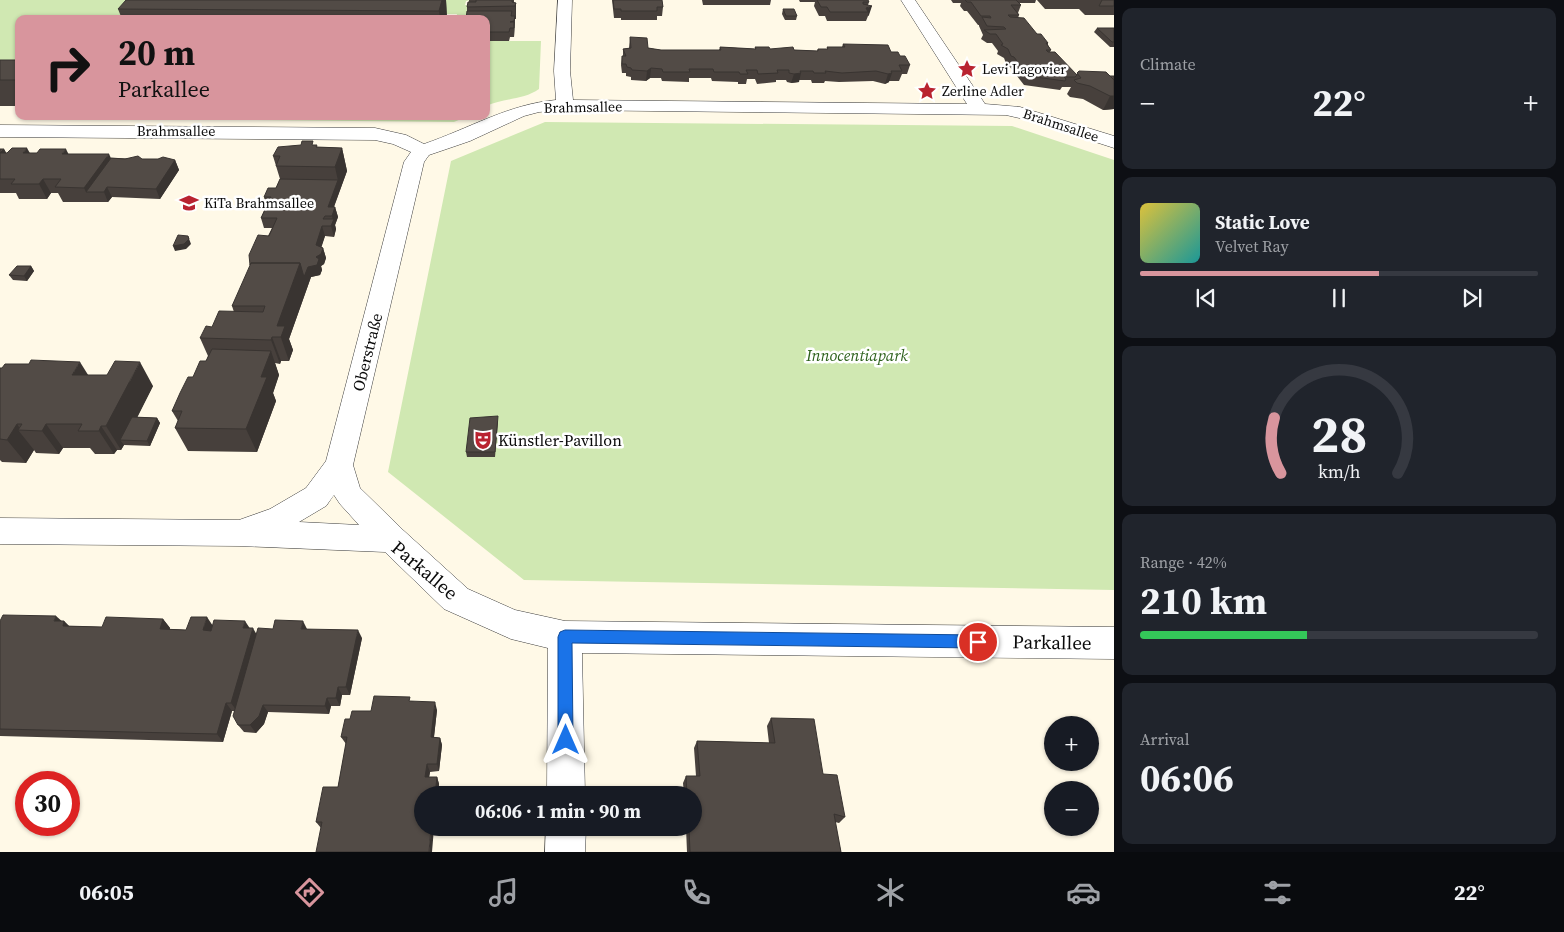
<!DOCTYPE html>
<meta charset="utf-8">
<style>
:root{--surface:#171b24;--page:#20242c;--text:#f1f3f6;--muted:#9ea1a6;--line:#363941;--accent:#d8959d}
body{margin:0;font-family:"Source Serif 4",serif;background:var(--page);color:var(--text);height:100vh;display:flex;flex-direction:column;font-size:19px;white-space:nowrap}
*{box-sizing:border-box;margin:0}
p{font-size:16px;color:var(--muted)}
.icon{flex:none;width:28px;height:28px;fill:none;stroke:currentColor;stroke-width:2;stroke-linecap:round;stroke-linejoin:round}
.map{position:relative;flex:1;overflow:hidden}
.side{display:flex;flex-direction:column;gap:8px;padding:8px;background:#0d0f14;width:450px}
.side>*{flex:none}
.hud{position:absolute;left:15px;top:15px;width:475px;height:105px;border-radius:10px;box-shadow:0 1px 4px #0004;background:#d8959d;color:#111;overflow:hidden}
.fabs{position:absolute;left:1044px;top:716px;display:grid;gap:10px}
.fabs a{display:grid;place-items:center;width:55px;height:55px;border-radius:50%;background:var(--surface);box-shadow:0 1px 4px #0004;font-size:25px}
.speed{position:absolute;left:15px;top:771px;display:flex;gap:10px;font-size:25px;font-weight:700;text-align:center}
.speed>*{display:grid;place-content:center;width:65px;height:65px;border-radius:50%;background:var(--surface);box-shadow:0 1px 4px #0004;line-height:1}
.speed .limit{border:8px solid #d22;background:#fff;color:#111}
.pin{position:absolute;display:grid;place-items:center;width:42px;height:42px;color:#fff;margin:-21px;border:2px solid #fff;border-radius:50%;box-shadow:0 1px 5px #0007}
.me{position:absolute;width:55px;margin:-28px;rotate:0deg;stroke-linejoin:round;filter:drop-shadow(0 0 4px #0008)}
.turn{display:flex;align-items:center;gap:18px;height:105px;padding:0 20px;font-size:22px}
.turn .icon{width:65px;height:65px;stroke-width:2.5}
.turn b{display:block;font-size:35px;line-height:42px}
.big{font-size:38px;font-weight:700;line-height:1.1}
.side .tile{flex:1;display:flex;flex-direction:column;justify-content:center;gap:8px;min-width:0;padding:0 18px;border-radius:10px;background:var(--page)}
.side .dial{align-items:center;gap:0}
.dial svg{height:130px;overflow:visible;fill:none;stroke:var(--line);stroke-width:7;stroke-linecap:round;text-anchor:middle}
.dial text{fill:var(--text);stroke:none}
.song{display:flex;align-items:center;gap:15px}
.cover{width:60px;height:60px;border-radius:8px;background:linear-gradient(135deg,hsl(50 70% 55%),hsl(180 70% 35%))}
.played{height:5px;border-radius:2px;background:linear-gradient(90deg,var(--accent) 60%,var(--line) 60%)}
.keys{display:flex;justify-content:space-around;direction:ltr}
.heat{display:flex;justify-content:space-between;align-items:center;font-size:28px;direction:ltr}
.charge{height:8px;border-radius:4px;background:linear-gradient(90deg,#34c759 42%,var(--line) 0)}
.trip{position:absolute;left:414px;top:786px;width:288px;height:50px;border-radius:25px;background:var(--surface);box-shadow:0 1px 4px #0004;font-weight:700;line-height:50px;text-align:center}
.dock{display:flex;height:80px;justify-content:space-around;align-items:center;background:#090b0e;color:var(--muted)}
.dock .icon{width:35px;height:35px}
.dock .selected{color:var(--accent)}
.dock b{font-size:22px;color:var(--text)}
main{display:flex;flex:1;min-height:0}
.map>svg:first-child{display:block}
</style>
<main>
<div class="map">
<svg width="1114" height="852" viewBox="0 0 1114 852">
<rect width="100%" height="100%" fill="#fff9e7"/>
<path fill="#d0e8b2" d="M0,0H173L128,19H19V86L0,85Z
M438,0H471L466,1L465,5H473L468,19H456L457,14H399Z
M486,41H541L539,89C524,100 503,98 486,106Z
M158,116H468L454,122L156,119Z
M545,122L1012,126L1114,160V590L524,580L388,472L451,161Z"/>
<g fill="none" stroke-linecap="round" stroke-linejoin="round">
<g stroke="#3d3d3d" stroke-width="1">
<path id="minor" d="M558,0H572L570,71L573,100L967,104L901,0H915L985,104L1020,107L1114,136V148L1028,120L1006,115L565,110L539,112L524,116L470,141L429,155L424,162L353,465L360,488L403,530L468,589L515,610L565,621L1114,627V659L582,653L585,795H547L548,648L511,639L444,609L385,552L240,546L0,544V518L239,520L270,509L306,488L326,461L404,162L411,152L393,144L375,140L0,137V125L375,128L406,135L424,144C468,129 509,104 556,100L554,71ZM334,495L340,504L359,525L299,522L326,506Z
M546,828H586L585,852H545Z"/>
</g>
<use href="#minor" fill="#fff" fill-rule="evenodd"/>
</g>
<path fill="#47403c" d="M446,0L447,19H122L118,9Z
M469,0H514V3H516V19H515L514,37H510L509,41H486V19L467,11V7L469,2Z
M612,0H662L663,7L662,16H657V20H621V18H614Z
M702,0H771L770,5H703Z
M799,0H868L869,2L868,5L869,15L868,16L866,21H827L825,16H819L814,6L815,2H800Z
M951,0H1036L1035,3H1019L1021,5L1018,13L1019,15L1018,18L1048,43V45L1051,50L1050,52L1077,75V73L1106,72L1114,109L1103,110L1083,99L1070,97L1067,94L1071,87H1062L1060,90L1024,85L1010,67L1007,66L1004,58L997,54L998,51L992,43H987L981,39L983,35L979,26V25H978L967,11H964L960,6L961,3H953Z
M1037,0H1114V15H1085L1079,9H1045Z
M783,9L797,16L796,20H785L782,14Z
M1097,28H1114V47H1110L1094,32Z
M630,37L648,48L661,50H719L720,47L755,49V47L770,49L817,51L818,49H827V47H842L843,44L891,52L900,56L910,65L907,74H902L899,81H889V82L885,84L873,81L839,82L825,81L824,83H812L811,80H799V82L791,83L787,82L786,80H776V82L757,84L755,79H747L746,84H738V82L712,81L711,78H689V82L662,81L661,78H650L646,81L631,80V77L626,76V73H622L621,65L622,56H623V49L629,48Z
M0,60H19V106H0Z
M314,145L318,147L342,148L347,171L334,207H335L338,217L335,225L336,229L334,237L325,236L321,247L323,248L326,258L324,264L321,266L322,270L320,275L311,277L289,339L293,350L289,361H281L280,364L275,363L279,375L273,393L276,401L257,452L188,451L175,428L178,421L172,411L193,377L206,361L208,356L200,338L212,327L234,312L232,306L272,228H264L261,218L266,206L264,197L276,188L280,179L273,156Z
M0,149H4L6,153L68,154L111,158L175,160L179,170L160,199L112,197L108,202H63L58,193H51L47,199H19L16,193H0Z
M31,266L34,271L27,281L13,280L9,275Z
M0,368L89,375L153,386L137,417L157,418L160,423L150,446L124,445L121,450H117L114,454H95L90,448H63L59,454L36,453L34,450L26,463L2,462L0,460Z
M498,421L495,457H467L466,452Z
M163,619L170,628V629L186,630L213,625L250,628L257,635L307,629L362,638L350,695H342L340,706H331L329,714L268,712L264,724L256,733L244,732L238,725L234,711H232L223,742L0,736V621H64L69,626L102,627Z
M412,701L437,710L434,737L440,738L442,745L439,771L430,772L429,777H437L439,784L438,795H422L321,828L316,822L338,787L346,744L341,737L371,711Z
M771,718L823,774L845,817L839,823L835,822L841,852H687L686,828H692V795H684L683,783L686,776H696L694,748L697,741L769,743L767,726Z"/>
<path fill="#393431" d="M442,0H446L447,19H440L439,11Z
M516,3V19L515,6Z
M872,6L869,15L868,16V12L866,8Z
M512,11V22L514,21L515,16L514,37V28H510V22H511Z
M651,68L650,78L646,81L647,71Z
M801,73L799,82L791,83L794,74Z
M892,73L889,82L885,84L888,74Z
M1110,96H1114V109L1103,110Z
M27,148L35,162L23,153Z
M342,148L347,171L340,190L335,167Z
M4,149L12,163L0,153Z
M66,149L73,163L62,154Z
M109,154L116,168L86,192L84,188Z
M175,160L179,170L160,199L156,189Z
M43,179L51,193L47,199L39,184Z
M338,180L340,190L330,217L328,207Z
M107,187L112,197L108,202L104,192Z
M335,207L338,217L335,225L336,229L334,237L331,226L333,221L332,216Z
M322,226L325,236L319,255L323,248L326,258L324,264L321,266L322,270L320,275L311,277L289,339L293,350L289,361L277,326L300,263L308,267Z
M188,236L191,244L186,249L175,251L173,246Z
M31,266L34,271L27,281L24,276Z
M272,337L281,361L280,364L271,340Z
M271,351L279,375L273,393L276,401L257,452L246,429L261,377Z
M80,362L95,386L72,375Z
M140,362L153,386L126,440H120L124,445L121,450L106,426Z
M157,418L160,423L150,446L147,441Z
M17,424L21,430H18L34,450L26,463L7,440Z
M46,424L63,448L59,454L42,431Z
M101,426L117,450L114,454L99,431Z
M56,616L64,623V621L73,630L64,627L54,621Z
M207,617L213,626L209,639L203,630Z
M163,619L170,628L167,637L160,629Z
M245,621L251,630L243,628Z
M303,621L307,629H301Z
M253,628L258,637L237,711L231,703Z
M358,630L362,638L350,695L346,687Z
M338,687L342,695L340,706L336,698Z
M327,698L331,706L329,714L325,706Z
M435,702L437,710L433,745L431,737Z
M226,703L232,711L223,742L217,734Z
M263,705L268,712L264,724L256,733L250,725Z
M440,738L442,745L439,771L437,764Z
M427,764L430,772L428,784L425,777Z
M437,777L439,784L438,795H435Z
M431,828H434L432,852H429Z"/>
<path fill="#524b46" stroke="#393431" d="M126,0H442L439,11L118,9Z
M476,0H512V2L516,3L515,6L467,7L468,2H476Z
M613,0H662L663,7H657V11H621V9H614Z
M817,0H868L869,2H863V4L872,6L866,8L868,12H830L827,7H821Z
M965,0H1016L1021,5H1011L1019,15H1008L1010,17L1024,18L1037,34H1041L1048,43H1046L1051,50H1046L1048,52H1055L1077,75L1075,77H1064L1066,79L1065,81L1028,76L1014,57L1011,56L1008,49L1001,45L1003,44L996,34H990L984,30L1006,29L1004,27L987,26L982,17L991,18L990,16H981L971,2H967Z
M1102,0H1114V6H1099Z
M783,9H794L797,16H786Z
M467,11H512L511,16H515L514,21L510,22H514V28H510L509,32H486V19H466Z
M1097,28H1114V42H1112Z
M630,37L647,38L648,48L661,50H721L720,47L756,49L755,47H769L770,49L793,47L794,50L818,51V49H828L827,47H845L843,44L888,45L891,52H898L900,56H905L910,65H899L902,71H891L892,73L888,74L876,71L842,73L825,71L826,73H814L813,71H800L801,73L794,74L789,73V70H777L778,73L758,74L757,70H746L748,74H740L739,72H714L713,69H689L690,72H663L662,69L651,68L647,71L632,70L631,68L627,67L626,64H622V56H626L623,49L631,48Z
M0,60H19V80H0Z
M1079,71L1106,72L1114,80V96H1110L1090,86L1077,83L1074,80L1081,78L1077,73Z
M1110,76H1114V80Z
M302,141H313L312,145H317L316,147L342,148L335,167L276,166L280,156H273L278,147L301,145Z
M12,148H27L23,153H37L40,149H66L62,154H109L84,188L55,187L61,179H43L39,184H11L15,179H0V149H4L0,153H7Z
M138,156L142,159H158L163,157L175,160L156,189L107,187L104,192H86L111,158L125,159Z
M280,179L338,180L328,207H335L332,216H325L323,219H334L331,226H322L316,245L323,248L321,254L316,257L319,259L317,265L308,267L304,277L300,263H251L250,265L249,255L258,235L269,236L277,218H261L271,197H264L268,188H276Z
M178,235L188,236L189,239L184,244L173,246Z
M251,263H300L277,326H285L281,337H272L271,340L200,338L206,326L212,327L219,311L263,312L265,306H232Z
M17,266H31L24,276L9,275Z
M212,349L271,351L261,377H267L246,429L175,428L182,411H172L180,393L188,377H193L200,361H206Z
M31,360L80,362L72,375H107L115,361L140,362L106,426H101L99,431H78L82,424H46L42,431L18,430L22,424H17L7,440L0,439V368H2L5,364H29Z
M498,416L495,452H466L470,418Z
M132,417L157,418L147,441L120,440Z
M3,615L56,616L54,621H64L63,626L102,627L106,617L163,619L160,629L186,630L191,617H207L203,630L211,631L214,620L245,621L243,628H253L231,703H226L217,734L0,729V621Z
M275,620L303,621L301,629L358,630L346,687H338L336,698H327L325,706L263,705L259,716L250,725H238L233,716L258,628L273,629Z
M374,696L410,697L409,701L435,702L431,737L440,738L437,764H427L425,777H437L435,795H422V828H431L429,852H316L322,822H316L323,787H338L347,737H341L345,719H350L352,711H371Z
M771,718L814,719L823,774L837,775L845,817L834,814L841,852H690L689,828H692V795H687L686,776H700L697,741L775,743Z"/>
<path fill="#1a73e8" stroke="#114b97" d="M565,630L978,635L983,637L985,642L983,646L978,648L572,643L573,740L571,746L566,748L560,746L558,740V637L560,632Z"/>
<defs>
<g id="sight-bare" transform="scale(1.5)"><path d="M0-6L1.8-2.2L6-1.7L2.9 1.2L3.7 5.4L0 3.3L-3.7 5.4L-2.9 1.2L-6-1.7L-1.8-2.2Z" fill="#b92330" stroke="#fff" stroke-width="2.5" paint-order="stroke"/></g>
<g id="school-bare" transform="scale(1.5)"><path d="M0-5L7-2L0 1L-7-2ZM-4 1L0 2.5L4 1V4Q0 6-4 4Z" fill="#b92330" stroke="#fff" stroke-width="2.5" paint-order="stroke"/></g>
<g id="theatre-bare" transform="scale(1.5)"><path d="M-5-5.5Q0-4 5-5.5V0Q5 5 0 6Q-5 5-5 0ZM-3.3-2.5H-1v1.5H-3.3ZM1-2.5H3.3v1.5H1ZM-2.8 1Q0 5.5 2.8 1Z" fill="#b92330" stroke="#fff" stroke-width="2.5" paint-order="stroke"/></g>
</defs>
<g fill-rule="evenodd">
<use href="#sight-bare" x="967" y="69"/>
<use href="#sight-bare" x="927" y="91"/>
<use href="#school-bare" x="189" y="203"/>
<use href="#theatre-bare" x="483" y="440"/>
</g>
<g text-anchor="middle" stroke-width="5" stroke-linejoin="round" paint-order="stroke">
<g font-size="14" fill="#0a0a0a" stroke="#fff" text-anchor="start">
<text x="982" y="74">Levi Lagovier</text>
<text x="942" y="96">Zerline Adler</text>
<text x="204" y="208">KiTa Brahmsallee</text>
</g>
<g font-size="14" fill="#0a0a0a" stroke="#fff">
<text transform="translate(583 107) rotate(-1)" y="5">Brahmsallee</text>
<text transform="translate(1061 125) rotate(18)" y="5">Brahmsallee</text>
<text x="176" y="136">Brahmsallee</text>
</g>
<g font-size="16" fill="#0a0a0a" stroke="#fff">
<text transform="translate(367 352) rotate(-76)" y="6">Oberstraße</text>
</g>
<g font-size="16" font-style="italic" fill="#2c601b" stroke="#fff">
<text x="857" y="361">Innocentiapark</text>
</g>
<g font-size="16" fill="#0a0a0a" stroke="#fff" text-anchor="start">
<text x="498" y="446">Künstler-Pavillon</text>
</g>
<g font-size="19" fill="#0a0a0a" stroke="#fff">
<text transform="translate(425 570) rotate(40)" y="7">Parkallee</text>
<text transform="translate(1052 642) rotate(1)" y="7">Parkallee</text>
</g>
</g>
</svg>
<div class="fabs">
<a>+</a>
<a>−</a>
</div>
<div class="speed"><div class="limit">30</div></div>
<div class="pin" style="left:978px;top:642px;background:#d93025"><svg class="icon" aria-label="arrive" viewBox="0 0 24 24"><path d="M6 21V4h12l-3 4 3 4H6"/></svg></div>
<svg class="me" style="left:566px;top:740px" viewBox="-20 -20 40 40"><path d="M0-17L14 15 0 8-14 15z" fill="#1a73e8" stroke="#fff" stroke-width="4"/></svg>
<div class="trip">06:06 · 1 min · 90 m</div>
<div class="hud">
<div class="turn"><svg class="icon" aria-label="right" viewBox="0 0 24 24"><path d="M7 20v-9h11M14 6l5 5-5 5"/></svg><div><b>20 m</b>Parkallee</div></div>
</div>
</div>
<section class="side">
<div class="tile"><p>Climate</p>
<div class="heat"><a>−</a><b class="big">22°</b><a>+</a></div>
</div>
<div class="tile">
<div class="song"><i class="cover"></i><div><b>Static Love</b><p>Velvet Ray</p></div></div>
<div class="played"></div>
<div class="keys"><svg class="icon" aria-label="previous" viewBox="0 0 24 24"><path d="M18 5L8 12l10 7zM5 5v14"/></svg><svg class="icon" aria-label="pause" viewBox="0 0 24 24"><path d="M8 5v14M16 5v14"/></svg><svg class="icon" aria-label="next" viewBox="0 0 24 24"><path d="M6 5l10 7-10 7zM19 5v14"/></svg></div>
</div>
<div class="tile dial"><svg viewBox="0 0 100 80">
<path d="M14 69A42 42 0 1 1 86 69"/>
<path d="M14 69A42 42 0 0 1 10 35" stroke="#d8959d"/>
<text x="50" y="56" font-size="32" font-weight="700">28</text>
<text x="50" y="72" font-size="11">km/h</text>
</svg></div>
<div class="tile"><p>Range · 42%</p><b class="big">210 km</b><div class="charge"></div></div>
<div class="tile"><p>Arrival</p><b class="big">06:06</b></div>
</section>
</main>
<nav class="dock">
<b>06:05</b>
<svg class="icon selected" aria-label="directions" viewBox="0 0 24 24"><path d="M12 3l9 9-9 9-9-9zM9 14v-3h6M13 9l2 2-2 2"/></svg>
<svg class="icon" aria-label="music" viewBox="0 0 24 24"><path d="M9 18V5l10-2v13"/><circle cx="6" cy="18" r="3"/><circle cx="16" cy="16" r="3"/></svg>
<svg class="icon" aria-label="phone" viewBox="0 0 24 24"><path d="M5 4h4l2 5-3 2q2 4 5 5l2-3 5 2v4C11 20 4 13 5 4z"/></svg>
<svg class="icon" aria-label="climate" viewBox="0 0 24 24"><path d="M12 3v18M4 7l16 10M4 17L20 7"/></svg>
<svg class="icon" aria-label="car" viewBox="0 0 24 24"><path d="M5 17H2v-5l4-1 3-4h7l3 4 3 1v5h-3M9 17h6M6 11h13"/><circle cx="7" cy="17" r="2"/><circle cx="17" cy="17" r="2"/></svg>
<svg class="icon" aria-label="filters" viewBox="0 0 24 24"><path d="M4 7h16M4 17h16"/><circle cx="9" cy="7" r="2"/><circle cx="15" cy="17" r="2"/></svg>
<b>22°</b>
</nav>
